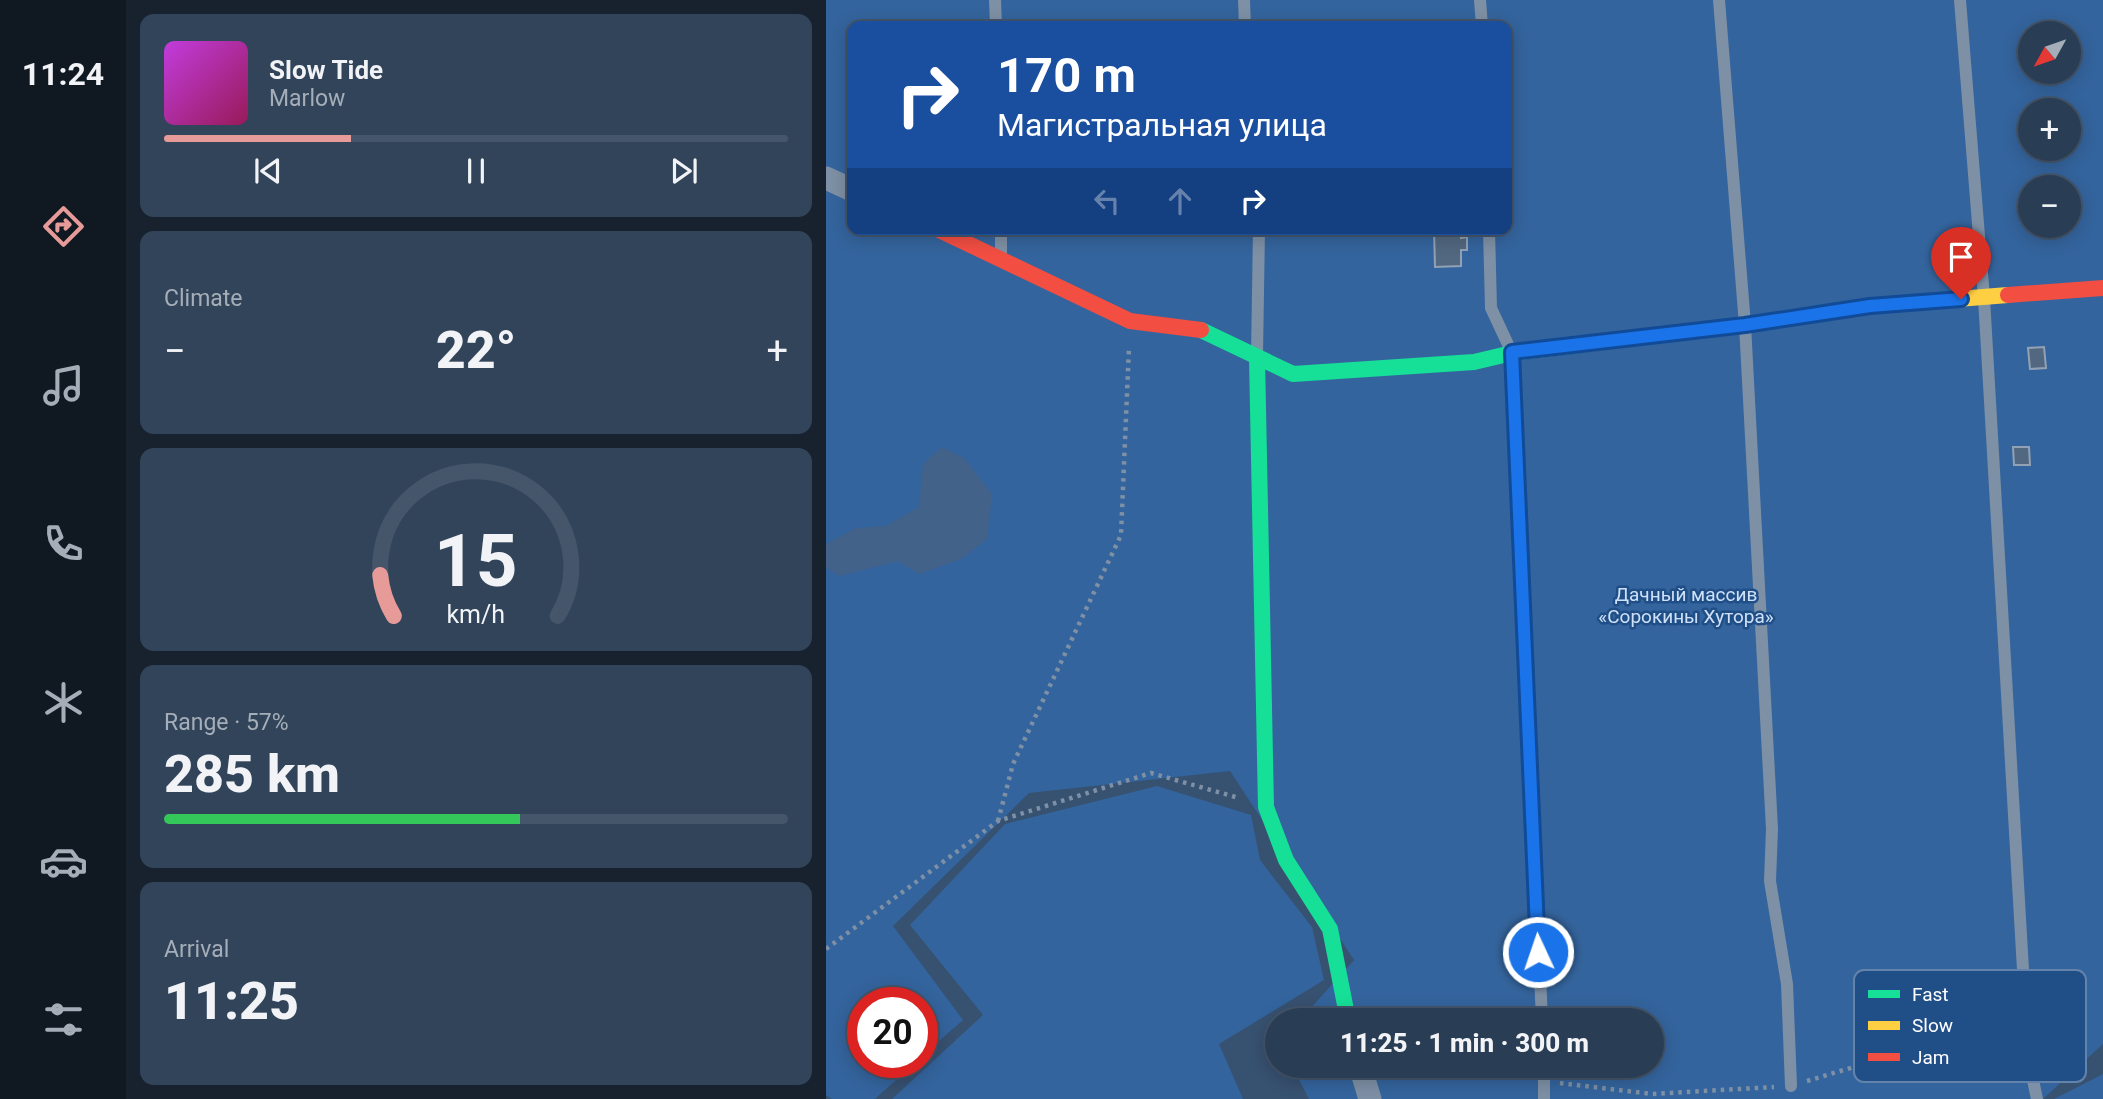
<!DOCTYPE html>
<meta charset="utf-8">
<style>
:root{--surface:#293d54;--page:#31445a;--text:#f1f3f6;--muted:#a5aeb8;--line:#45566b;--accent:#e69b98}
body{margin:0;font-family:Roboto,sans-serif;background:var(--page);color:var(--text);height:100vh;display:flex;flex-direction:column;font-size:26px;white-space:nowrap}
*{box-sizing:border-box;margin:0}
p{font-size:23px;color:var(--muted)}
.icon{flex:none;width:38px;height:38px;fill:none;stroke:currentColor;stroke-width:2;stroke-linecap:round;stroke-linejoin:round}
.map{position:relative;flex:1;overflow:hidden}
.panel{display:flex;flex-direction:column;gap:14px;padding:14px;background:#17222e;width:700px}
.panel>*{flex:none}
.top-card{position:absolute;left:21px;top:21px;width:665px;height:214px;border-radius:14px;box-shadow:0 4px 18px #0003,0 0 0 2px var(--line);background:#1a4fa0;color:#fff;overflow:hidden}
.needle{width:46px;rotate:230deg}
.controls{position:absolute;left:1192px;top:21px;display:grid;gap:14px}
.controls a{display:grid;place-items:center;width:63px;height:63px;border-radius:50%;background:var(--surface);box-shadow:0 4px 18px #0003,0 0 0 2px var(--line);font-size:35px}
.speed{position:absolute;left:21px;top:987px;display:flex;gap:14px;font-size:35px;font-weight:700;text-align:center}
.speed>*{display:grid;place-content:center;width:91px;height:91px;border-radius:50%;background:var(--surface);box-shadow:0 4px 18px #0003,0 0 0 2px var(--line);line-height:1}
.speed .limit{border:10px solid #d22;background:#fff;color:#111}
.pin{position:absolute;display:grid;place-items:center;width:60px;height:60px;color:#fff;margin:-72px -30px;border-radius:50% 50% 50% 0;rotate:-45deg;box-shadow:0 0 7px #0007}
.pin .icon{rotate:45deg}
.me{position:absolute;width:77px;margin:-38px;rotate:357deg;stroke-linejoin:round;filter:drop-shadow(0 0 5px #0008)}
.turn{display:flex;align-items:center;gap:24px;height:147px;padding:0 35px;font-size:32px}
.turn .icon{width:91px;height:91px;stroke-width:2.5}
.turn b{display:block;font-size:49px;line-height:60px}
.lanes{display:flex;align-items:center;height:66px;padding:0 35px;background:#0003;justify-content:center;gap:35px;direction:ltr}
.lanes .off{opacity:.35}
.big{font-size:52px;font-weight:800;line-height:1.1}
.panel .card{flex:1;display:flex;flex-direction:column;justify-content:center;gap:10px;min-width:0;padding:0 24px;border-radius:14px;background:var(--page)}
.panel .dial{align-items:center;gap:0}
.dial svg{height:182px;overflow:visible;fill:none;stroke:var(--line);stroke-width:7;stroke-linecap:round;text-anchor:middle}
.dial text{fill:var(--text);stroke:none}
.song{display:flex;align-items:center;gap:21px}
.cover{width:84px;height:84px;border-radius:10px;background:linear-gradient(135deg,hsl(290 70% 55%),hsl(330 70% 35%))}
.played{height:7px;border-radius:4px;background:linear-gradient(90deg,var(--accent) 30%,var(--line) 30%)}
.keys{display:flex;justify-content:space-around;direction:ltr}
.heat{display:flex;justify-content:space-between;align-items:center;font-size:38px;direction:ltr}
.charge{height:10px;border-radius:5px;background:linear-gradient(90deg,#34c759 57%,var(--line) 0)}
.trip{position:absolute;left:439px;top:1008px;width:399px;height:70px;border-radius:35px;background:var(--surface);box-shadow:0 4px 18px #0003,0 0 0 2px var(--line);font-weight:800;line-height:70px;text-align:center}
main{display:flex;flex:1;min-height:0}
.tab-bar{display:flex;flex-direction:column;width:126px;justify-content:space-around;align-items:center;background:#101822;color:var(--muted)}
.tab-bar .icon{width:49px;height:49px}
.tab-bar .on{color:var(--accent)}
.tab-bar b{font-size:32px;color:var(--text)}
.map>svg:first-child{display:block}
</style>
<main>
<nav class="tab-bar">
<b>11:24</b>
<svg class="icon on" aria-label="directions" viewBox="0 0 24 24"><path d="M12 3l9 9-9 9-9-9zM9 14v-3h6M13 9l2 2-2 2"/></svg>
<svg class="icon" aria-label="music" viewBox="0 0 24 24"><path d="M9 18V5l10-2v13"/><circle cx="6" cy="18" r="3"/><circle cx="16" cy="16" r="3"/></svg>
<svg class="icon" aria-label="phone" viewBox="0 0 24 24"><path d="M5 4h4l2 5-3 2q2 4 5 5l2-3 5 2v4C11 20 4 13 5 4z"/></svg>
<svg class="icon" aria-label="climate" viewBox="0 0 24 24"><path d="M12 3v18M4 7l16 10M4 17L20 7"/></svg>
<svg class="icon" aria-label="car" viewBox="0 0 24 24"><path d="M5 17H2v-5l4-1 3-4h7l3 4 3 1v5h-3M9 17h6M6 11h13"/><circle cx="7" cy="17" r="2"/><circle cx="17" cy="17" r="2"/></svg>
<svg class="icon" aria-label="filters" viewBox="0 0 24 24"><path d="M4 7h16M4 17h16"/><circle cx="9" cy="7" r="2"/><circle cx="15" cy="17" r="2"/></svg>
</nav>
<section class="panel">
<div class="card">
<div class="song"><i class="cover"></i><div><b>Slow Tide</b><p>Marlow</p></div></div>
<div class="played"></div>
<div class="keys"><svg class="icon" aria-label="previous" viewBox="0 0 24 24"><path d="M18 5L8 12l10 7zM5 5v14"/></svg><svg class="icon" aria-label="pause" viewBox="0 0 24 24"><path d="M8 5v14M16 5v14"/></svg><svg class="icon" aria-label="next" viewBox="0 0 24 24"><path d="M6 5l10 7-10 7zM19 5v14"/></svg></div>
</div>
<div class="card"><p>Climate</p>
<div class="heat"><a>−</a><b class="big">22°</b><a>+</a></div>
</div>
<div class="card dial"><svg viewBox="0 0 100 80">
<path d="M14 69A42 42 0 1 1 86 69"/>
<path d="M14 69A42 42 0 0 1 8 51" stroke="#e69b98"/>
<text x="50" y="56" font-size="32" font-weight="700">15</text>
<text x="50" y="72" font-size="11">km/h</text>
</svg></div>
<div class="card"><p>Range · 57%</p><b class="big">285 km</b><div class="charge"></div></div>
<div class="card"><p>Arrival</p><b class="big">11:25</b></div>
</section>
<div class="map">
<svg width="1277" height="1099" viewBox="0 0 1277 1099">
<rect width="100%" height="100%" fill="#375170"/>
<path fill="#34649d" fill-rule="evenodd" d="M0,0H1277V1044L1217,1099H483L466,1066H826V1020H474L528,960L404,771L203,793L67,926L137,1020L96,1056V1003H37V1062H90L49,1099H6L0,1095ZM26,26H681V229H26ZM1204,33H1242V72H1204ZM1204,110H1242V149H1204ZM1204,187H1242V226H1204Z
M331,786L425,815L434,860L486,927L498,980L393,1044L417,1099H66L157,1015L84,925L179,824Z
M1277,1074V1099H1228Z"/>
<path fill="#42628a" d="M116,447L138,458L166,494L161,539L135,559L93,574L72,561L13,576L0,567V544L30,528L60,526L93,507L97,464Z"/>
<path fill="#526880" stroke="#92a1b3" stroke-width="2" d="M608,229H635V238L641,237V250H635V266L609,267Z
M1218,347L1220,368L1204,369L1202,348Z
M1187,447H1203L1204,465H1188Z"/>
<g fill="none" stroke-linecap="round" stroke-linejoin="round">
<path stroke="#7e90a5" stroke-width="4.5" stroke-dasharray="3.5 5" stroke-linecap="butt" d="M172,821L187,764L295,535L303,347
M0,949L172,821L325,773L413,798
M981,1081L1078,1052L1185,1055
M734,1083L826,1094L948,1087"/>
<path stroke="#7e90a5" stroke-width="12" d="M169,0L170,26
M418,0L419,26
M654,0L656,26
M893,0L919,325L946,829L944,881L961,984L965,1086
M1134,0L1158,298L1202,1056L1211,1099
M663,229L665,308L686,353L716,1020
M175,255V229
M431,355L433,229
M718,1099V1066"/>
<path stroke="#7e90a5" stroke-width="23" d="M0,178L26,190
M534,1066L544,1099"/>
<path stroke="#16e098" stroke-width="16" d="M375,330L467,374L648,362L686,353L910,326
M431,358L440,807L460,860L504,929L522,1020"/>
<path stroke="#ffcf43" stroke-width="16" d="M910,326L1044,306L1182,295"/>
<path stroke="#f24e42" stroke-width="16" d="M111,229L304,321L375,330
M1182,295L1277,288"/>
</g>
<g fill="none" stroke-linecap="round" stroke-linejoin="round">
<g stroke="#114b97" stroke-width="18">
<path id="route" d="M712,952L686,352L919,325L1044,306L1135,299"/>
</g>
<use href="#route" stroke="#1a73e8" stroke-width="12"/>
</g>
<g text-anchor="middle" stroke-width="5" stroke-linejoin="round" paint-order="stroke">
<g font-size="19" fill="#cee1f8" stroke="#204e87">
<text x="860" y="601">Дачный массив<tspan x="860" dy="22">«Сорокины Хутора»</tspan></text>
</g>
</g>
<rect x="1028" y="970" width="232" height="112" rx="10" fill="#204e87" stroke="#6383ab" stroke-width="2"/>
<rect x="1042" y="990" width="32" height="8" fill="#16e098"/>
<rect x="1042" y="1021" width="32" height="9" fill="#ffcf43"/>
<rect x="1042" y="1053" width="32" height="8" fill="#f24e42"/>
<g font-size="19" fill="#fff">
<text x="1086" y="1001">Fast</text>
<text x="1086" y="1032">Slow</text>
<text x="1086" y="1064">Jam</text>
</g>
</svg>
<div class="controls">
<a><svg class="needle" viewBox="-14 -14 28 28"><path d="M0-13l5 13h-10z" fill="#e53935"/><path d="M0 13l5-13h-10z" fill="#a5aeb8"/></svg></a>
<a>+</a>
<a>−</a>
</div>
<div class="speed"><div class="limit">20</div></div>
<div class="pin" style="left:1135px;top:299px;background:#d93025"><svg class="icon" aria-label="arrive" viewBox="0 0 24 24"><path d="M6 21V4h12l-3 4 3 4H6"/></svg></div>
<svg class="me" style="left:712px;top:952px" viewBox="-20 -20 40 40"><circle r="17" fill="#1a73e8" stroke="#fff" stroke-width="3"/><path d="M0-11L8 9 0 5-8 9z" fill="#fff"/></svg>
<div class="trip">11:25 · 1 min · 300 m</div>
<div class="top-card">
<div class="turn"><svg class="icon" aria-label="right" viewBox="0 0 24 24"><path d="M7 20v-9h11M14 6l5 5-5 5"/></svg><div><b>170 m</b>Магистральная улица</div></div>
<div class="lanes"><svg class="icon off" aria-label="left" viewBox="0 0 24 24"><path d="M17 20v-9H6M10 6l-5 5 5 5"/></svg><svg class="icon off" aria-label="ahead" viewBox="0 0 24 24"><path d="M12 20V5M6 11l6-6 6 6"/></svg><svg class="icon" aria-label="right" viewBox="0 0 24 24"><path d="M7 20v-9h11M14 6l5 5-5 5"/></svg></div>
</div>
</div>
</main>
